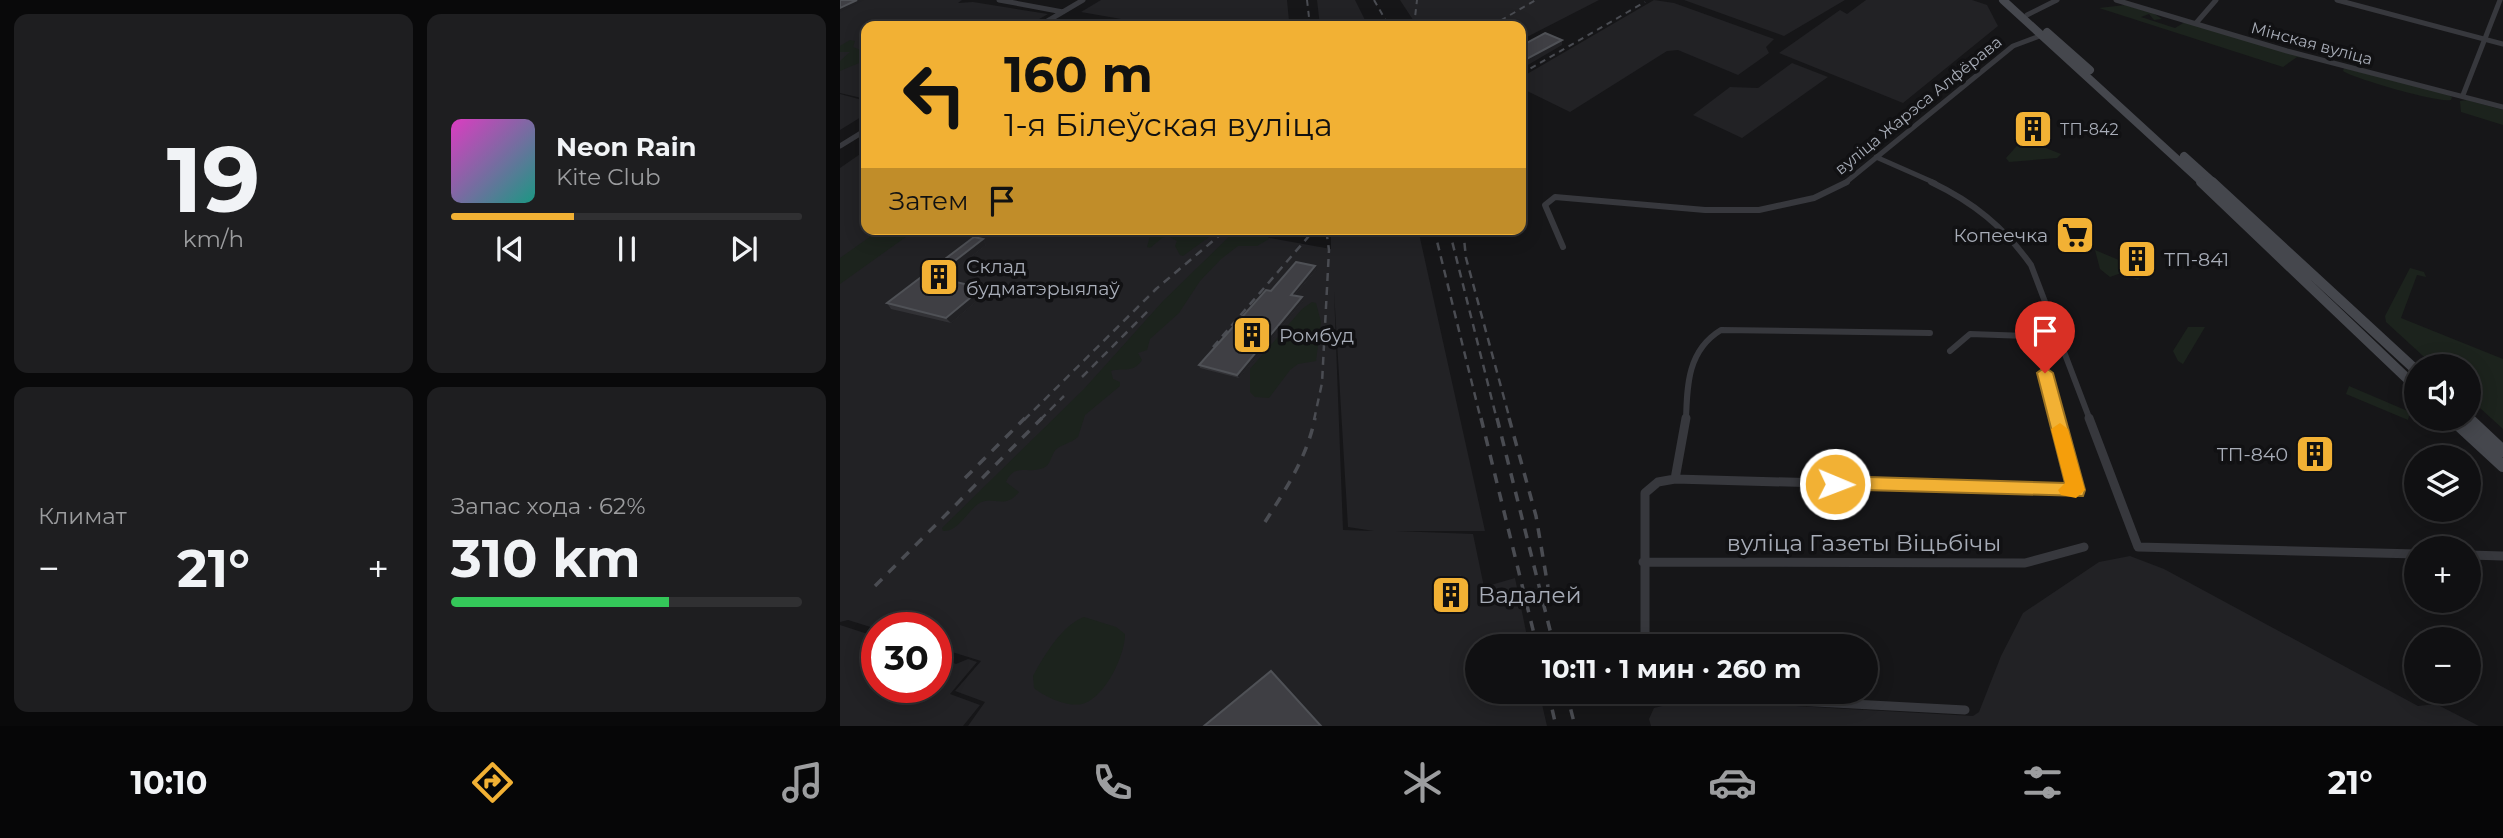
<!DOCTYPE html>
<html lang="ru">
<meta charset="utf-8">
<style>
:root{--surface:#101012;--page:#1e1e20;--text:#f1f3f6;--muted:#9c9d9f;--line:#303032;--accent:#f2b134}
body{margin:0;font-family:Montserrat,sans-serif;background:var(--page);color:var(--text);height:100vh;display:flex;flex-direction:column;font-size:26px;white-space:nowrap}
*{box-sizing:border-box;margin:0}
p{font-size:23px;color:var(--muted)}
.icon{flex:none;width:38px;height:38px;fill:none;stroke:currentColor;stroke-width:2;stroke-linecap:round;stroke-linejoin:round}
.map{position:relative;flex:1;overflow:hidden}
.side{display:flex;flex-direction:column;gap:14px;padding:14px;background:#09090a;width:840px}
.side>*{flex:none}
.guide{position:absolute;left:21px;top:21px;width:665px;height:214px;border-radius:14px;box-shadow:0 4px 18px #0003,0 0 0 2px var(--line);background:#f2b134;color:#111;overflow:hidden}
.fabs{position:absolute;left:1564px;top:354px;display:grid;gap:14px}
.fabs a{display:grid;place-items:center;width:77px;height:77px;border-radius:50%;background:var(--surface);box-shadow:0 4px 18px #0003,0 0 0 2px var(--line);font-size:35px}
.speed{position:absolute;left:21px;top:612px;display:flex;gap:14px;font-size:35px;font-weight:700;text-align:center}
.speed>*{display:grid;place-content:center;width:91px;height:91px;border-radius:50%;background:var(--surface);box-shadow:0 4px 18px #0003,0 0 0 2px var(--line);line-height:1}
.speed .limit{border:10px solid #d22;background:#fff;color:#111}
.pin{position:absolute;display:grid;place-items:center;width:60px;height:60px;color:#fff;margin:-72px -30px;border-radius:50% 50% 50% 0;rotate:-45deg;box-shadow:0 0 7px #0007}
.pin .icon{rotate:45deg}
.me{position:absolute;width:77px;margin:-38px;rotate:91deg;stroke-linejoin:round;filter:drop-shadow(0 0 5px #0008)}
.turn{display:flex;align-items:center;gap:24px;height:147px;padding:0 28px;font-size:32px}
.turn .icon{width:91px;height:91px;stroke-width:2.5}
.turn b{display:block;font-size:49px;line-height:60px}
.then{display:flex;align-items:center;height:66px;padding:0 28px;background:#0003;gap:14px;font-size:26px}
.big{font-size:52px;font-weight:700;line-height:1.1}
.side .widget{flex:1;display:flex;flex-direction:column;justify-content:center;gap:10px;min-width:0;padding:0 24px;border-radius:14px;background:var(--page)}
.side .dial{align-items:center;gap:0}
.dial b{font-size:91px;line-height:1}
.song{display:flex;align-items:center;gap:21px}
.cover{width:84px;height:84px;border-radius:10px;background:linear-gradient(135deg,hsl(310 70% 55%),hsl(170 70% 35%))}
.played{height:7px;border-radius:4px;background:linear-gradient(90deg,var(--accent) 35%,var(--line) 35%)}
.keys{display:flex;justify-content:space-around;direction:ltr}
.heat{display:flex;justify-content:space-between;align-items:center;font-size:38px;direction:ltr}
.charge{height:10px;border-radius:5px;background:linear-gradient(90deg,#34c759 62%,var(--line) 0)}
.side .tiles{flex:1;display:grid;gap:14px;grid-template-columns:repeat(2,1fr)}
.trip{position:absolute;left:625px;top:634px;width:413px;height:70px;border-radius:35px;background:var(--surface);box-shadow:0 4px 18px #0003,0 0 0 2px var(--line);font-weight:700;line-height:70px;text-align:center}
.dock{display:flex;height:112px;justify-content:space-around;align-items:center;background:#060607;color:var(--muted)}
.dock .icon{width:49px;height:49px}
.dock .on{color:var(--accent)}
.dock b{font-size:32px;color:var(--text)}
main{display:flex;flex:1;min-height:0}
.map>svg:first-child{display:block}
</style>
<main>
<section class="side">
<div class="tiles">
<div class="widget dial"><b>19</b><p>km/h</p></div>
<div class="widget">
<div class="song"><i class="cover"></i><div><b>Neon Rain</b><p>Kite Club</p></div></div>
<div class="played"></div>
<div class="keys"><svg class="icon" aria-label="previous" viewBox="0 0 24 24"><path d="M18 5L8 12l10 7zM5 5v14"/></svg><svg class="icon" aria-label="pause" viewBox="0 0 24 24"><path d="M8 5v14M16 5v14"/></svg><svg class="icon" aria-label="next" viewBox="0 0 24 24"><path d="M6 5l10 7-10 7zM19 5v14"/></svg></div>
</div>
<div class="widget"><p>Климат</p>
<div class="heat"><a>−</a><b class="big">21°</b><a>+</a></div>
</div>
<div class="widget"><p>Запас хода · 62%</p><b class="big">310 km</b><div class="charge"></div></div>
</div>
</section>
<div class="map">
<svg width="1663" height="726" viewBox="0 0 1663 726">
<rect width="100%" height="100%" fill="#161618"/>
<path fill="#222225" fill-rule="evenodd" d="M0,0H122L118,3L133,2L208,14L187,26H26V99L0,93Z
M261,0H447L449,21L447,26H321L241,12Z
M477,0H515L528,26H480Z
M560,0H759L681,40V26H577Z
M814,0L834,3L934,39L926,47L929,53L898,75L838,50L827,51L730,112L681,88L682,77Z
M844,0H1005L944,36Z
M1026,0H1132L1147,5L1158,26L1063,103L939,53L1000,10L1007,14Z
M952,63L988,77L902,138L853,115L890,87L918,88Z
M0,94L26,101V114L0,130Z
M26,150V229H397L396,232L491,249V229H578L645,531H556L633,534L644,587L675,578L689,646H637V691H699L707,726H128L145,702L115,691L141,661L96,647V628L37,629L8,620L0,622V168ZM494,291L508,527L534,531L503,530Z
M1290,556L1324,569L1578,706L1596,704L1639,726H811L809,719L814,708L847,700L1133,716L1139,712L1161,656L1183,613L1259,562Z
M0,625L37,637V688H96V656L116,664L128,659L137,662L110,694L140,705L123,726H0Z"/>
<path fill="#1c231d" d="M1285,5L1313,13L1322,19L1314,20L1309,14L1301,17L1335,28L1345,22L1483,62L1457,57L1443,67L1259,8Z
M10,40L15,41L13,47L23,51L26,60L0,71V61L10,52H0V46Z
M1504,68L1607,94L1612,97L1611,100C1599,103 1515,79 1503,71Z
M1627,100L1663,110V125L1621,112L1620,101Z
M1183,139L1221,154L1217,158L1169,162L1166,158Z
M41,229H77L0,284V258Z
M296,229H380L343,256L340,255L335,246L337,241L328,236L322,238L310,248L307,247L310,236Z
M397,229H426L429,239L417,246H398L381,259L360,281L339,313L310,339L307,350L298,353L302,360C293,374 283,367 271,371L273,379L280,382V386L245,415L238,437C232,443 218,445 214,452C210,459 210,467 200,469C185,473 174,464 166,482L179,492C163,511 153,494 138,504C127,512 118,532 103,531L102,528L244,389L323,301Z
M1255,250L1305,271L1298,280L1281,273L1270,277L1260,269Z
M1570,268L1584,272L1586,277L1577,275L1561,318L1663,359V429L1629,398V366H1594L1546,322L1545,316Z
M472,302L476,303L481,322L476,361L458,364L450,370L429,398L415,397L410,392V369L462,309Z
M1348,327H1365L1343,364L1338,361L1333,351Z
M1509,386L1570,412L1568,420L1506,394Z
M244,617L276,627L285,634C285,655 266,695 245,703C230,709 205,697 194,688L193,676C204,656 222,625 244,617Z"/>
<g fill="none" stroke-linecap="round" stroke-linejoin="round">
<path stroke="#37383d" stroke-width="5" d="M159,0L223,12
M1276,0L1447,51L1663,107
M1497,0L1663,44
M1187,15L1217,0
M1357,22L1376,0
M199,26L243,0
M1623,95L1660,0
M0,146L26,130
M1036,157L1095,183
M1005,183L1173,46L1205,34"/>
<path stroke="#37383d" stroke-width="6" d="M1091,182C1133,202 1164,227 1191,265L1250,420
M723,247L705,205L715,197L865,210H919L974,198L1007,182
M1199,336L1198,350L1217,420
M1110,351L1130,334L1218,337
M846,420C847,384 848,350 881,330L1090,333"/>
<path stroke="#37383d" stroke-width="9" d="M1249,418L1298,547L1577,554
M835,479L846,418
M1629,555L1663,556
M803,562L1185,563L1244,547
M805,646V493L818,482L835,479L1236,490L1217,418
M822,691L846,695L1125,710"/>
<path stroke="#45474d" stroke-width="8" d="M1163,0L1363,183
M1207,32L1250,70
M1344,156L1374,183"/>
<path stroke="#45474d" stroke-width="10" d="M1361,182L1577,388
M1372,182L1577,371
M1611,418L1613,420
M1628,418L1630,420"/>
<path stroke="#45474d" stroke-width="12" d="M1611,418L1663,466
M1628,418L1663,451"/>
<path stroke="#4a4c52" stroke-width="2" stroke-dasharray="6 5" stroke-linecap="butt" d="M467,0L470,26
M534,0L549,26
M574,26L577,0
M651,26L696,0
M681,74L805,2"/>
<path stroke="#4a4c52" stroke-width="2.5" stroke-dasharray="8 6" stroke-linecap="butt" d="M594,229L641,420
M609,229L657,420
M623,229L626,258L670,420
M373,347L475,229
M242,377L311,308
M184,420L316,289L387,229
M200,420L224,396
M474,420L482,383L489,250L486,229"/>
<path stroke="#4a4c52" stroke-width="3.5" stroke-dasharray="10 9" stroke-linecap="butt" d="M641,418L697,646
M657,418L714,646
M669,418L696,516L708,587
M125,478L185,418
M425,522C446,489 467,457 475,418
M35,586L202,418
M708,691L716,726
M726,691L735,726"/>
</g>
<path fill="#323236" d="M143,239L146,245L102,279L142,288L146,293L111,323L51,309L47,303Z
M477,269L454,296L463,301L399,378L360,368L359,365L431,291Z
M1473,443L1481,458L1478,461L1467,456Z
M620,577L626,605L600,608L599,605Z"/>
<path fill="#212124" d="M17,0H24L0,12V8Z
M722,40V45L681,69V62Z
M143,239L146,245L98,282L94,277Z
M475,266L477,269L452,298L451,295Z
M142,288L146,293L111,323L106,318Z
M462,297L463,301L399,378L397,375Z"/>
<path fill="#3f3f44" stroke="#4f5156" stroke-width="2" d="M0,0H17L0,8Z
M705,33L722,40L681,62V46Z
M134,237L143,239L94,277L142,288L106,318L47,303Z
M456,262L475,266L451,295L462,297L397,375L359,365L426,290L431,291Z
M1473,443L1485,449L1481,458L1469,453Z
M620,577L625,602L599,605L596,584Z
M431,671L481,726H364Z"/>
<path fill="#f2b134" stroke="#9d7322" stroke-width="2" d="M1205,367L1213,373L1245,490L1243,496L989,489L986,484L995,476L1225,483L1197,373Z"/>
<path fill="#f59e0b" d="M1220,423L1228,429L1245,490L1236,498L1221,495L1218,490L1225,483L1211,429Z"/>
<defs>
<g id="building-square" transform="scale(2.0125)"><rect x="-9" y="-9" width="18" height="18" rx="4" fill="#f2b134" stroke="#111113"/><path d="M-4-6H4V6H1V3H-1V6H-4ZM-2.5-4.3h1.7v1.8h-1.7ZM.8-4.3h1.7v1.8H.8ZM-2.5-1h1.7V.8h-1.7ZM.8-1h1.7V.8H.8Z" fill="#111"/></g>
<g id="supermarket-square" transform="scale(2.0125)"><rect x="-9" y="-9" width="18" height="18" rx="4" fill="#f2b134" stroke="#111113"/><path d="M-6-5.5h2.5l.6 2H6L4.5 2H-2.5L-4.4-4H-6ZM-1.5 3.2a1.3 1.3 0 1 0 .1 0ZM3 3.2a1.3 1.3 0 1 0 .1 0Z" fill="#111"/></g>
</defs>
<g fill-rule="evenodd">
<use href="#building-square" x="1193" y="129"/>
<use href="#supermarket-square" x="1235" y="235"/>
<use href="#building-square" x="1297" y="259"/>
<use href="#building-square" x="99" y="277"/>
<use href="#building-square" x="412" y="335"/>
<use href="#building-square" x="1475" y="454"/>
<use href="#building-square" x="611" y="595"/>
</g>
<g text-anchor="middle" stroke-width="7" stroke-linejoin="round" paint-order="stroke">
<g font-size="16" fill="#a8adb8" stroke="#111113">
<text transform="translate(1472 43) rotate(15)" y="6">Мінская вуліца</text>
<text transform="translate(1078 105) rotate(-39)" y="6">вуліца Жарэса Алфёрава</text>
</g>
<g font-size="16" fill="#a8adb8" stroke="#111113" text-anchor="start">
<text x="1220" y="135">ТП-842</text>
</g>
<g font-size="19" fill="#a8adb8" stroke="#111113" text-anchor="start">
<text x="1208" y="242" text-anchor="end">Копеечка</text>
<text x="1324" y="266">ТП-841</text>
<text x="126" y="273">Склад<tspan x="126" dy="22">будматэрыялаў</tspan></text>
<text x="439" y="342">Ромбуд</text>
<text x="1448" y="461" text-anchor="end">ТП-840</text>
</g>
<g font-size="23" fill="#a8adb8" stroke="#111113">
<text x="1024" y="551">вуліца Газеты Віцьбічы</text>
</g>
<g font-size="23" fill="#a8adb8" stroke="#111113" text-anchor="start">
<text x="638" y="603">Вадалей</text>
</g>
</g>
</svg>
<div class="fabs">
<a><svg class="icon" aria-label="sound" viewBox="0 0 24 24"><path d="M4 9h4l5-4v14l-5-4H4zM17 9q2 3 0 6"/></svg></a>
<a><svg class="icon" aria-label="layers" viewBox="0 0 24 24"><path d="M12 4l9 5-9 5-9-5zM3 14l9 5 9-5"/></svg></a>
<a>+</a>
<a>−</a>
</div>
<div class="speed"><div class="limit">30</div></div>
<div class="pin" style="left:1205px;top:373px;background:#d93025"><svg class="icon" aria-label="arrive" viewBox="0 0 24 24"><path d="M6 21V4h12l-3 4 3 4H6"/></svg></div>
<svg class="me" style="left:995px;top:484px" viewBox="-20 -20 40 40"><circle r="17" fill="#f2b134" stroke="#fff" stroke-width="3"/><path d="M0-11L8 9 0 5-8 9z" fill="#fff"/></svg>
<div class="trip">10:11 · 1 мин · 260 m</div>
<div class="guide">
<div class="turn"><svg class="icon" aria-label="left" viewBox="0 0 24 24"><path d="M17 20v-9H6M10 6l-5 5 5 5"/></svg><div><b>160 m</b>1-я Білеўская вуліца</div></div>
<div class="then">Затем<svg class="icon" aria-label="arrive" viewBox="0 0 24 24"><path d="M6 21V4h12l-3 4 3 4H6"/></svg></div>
</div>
</div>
</main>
<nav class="dock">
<b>10:10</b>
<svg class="icon on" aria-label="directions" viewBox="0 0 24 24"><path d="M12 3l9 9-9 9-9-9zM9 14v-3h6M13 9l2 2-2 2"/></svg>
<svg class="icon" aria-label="music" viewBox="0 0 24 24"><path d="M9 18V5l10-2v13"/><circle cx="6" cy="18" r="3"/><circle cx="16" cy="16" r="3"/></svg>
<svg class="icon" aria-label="phone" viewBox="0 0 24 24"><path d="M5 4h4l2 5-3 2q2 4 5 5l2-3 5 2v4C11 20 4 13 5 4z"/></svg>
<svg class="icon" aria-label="climate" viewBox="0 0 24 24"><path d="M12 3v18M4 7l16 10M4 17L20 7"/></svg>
<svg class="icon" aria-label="car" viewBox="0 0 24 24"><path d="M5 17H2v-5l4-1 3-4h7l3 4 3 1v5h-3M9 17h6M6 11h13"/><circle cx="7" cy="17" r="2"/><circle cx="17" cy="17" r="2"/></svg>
<svg class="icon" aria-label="filters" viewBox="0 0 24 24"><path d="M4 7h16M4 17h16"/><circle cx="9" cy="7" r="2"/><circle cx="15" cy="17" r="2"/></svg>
<b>21°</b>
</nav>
